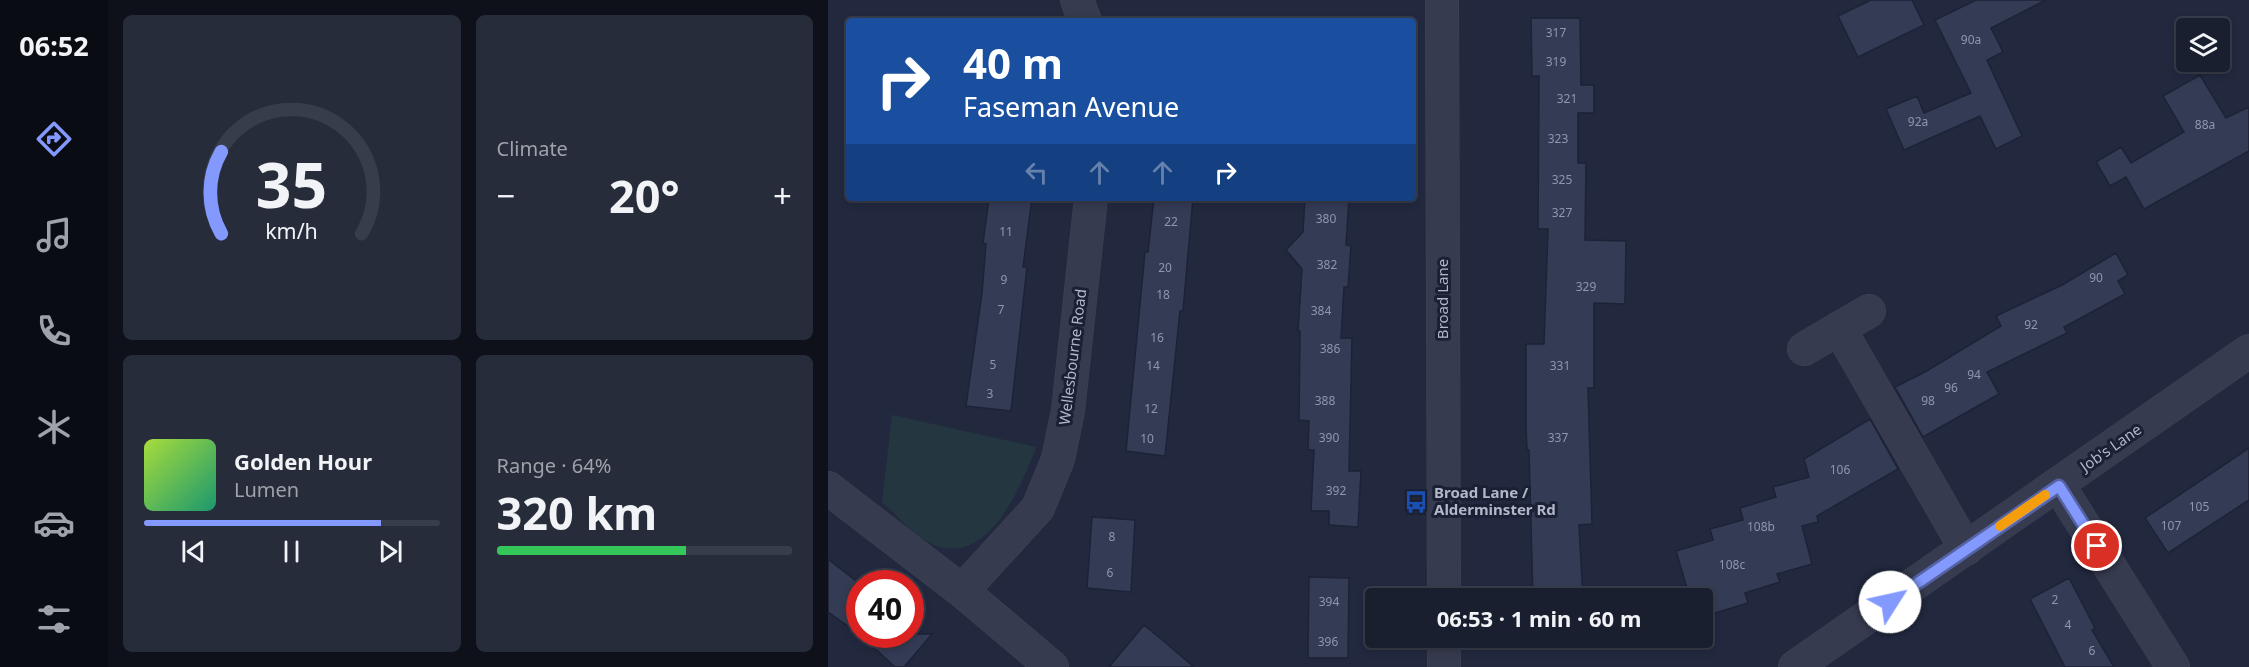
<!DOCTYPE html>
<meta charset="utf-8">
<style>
:root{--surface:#1a1f2f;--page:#272c3b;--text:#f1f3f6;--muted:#9fa2aa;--line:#383d4b;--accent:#8399fe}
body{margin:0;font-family:"Noto Sans",sans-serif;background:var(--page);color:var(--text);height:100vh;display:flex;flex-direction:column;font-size:22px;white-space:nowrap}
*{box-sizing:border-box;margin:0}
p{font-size:20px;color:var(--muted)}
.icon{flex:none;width:33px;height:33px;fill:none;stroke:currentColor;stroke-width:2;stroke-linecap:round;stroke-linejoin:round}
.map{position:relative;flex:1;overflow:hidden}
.panel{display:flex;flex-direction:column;gap:15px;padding:15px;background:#0e111a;width:720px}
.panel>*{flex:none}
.top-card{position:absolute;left:18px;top:18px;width:570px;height:183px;border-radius:6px;box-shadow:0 3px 9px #0003,0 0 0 2px var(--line);background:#1a4fa0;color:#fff;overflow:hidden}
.tools{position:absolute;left:1348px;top:18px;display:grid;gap:12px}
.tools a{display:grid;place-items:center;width:54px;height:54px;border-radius:6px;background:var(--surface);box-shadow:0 3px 9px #0003,0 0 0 2px var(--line);font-size:30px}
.speed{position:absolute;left:18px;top:570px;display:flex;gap:12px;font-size:30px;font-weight:700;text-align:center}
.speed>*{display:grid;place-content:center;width:78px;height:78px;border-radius:50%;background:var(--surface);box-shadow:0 3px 9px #0003,0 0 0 2px var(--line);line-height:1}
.speed .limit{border:9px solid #d22;background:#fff;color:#111}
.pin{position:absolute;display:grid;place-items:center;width:51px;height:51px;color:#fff;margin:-26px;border:3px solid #fff;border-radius:50%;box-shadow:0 2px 6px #0007}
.me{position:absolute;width:66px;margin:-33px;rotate:55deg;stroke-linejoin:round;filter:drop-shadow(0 0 4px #0008)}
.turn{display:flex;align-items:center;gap:21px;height:126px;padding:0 18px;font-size:27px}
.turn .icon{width:78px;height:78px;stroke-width:2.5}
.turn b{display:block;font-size:42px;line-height:51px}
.lanes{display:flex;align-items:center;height:57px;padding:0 18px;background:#0003;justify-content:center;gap:30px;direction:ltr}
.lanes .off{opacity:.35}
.big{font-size:45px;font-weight:700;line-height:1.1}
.panel .widget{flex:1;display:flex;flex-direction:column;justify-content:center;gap:9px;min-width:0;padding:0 21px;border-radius:9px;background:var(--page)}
.panel .dial{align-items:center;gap:0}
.dial svg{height:156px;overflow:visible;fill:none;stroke:var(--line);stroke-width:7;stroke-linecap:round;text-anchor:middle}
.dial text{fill:var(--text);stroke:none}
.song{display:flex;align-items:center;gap:18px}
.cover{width:72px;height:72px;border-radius:9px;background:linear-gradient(135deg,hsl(80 70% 55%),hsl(160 70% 35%))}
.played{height:6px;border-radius:3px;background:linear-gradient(90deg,var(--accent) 80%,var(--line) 80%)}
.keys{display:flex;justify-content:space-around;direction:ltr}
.heat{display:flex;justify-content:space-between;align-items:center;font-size:33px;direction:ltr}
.charge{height:9px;border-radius:4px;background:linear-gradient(90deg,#34c759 64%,var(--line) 0)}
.panel .tiles{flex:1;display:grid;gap:15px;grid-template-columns:repeat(2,1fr)}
.trip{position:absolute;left:537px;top:588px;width:348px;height:60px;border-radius:6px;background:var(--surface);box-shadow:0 3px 9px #0003,0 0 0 2px var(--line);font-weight:700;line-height:60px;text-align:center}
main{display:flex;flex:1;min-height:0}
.tab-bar{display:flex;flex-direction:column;width:108px;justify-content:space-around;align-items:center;background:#0a0c13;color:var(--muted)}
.tab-bar .icon{width:42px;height:42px}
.tab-bar .on{color:var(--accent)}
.tab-bar b{font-size:27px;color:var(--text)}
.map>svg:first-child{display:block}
</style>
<main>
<nav class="tab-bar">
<b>06:52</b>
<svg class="icon on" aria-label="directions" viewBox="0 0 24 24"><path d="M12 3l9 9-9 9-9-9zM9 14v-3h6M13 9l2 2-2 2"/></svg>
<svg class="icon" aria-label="music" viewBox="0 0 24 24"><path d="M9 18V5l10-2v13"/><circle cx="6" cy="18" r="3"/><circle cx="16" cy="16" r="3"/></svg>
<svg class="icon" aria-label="phone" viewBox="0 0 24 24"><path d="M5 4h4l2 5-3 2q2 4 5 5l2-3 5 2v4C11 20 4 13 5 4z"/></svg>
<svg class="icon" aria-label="climate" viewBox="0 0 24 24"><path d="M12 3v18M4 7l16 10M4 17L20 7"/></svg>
<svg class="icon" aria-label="car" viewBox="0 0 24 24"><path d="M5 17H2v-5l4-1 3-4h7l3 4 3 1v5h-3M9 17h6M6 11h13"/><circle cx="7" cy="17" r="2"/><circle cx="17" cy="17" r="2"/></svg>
<svg class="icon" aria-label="filters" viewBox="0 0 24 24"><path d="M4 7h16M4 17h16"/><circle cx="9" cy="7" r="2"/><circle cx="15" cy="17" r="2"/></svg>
</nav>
<section class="panel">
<div class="tiles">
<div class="widget dial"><svg viewBox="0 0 100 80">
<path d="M14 69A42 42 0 1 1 86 69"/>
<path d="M14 69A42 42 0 0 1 14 27" stroke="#8399fe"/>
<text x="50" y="56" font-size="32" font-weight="700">35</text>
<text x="50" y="72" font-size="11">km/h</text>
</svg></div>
<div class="widget"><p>Climate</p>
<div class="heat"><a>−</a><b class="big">20°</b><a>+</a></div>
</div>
<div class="widget">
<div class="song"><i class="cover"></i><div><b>Golden Hour</b><p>Lumen</p></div></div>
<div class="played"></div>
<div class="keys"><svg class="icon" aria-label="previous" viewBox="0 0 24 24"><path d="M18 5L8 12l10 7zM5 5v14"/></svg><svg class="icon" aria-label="pause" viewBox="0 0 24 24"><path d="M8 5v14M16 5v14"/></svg><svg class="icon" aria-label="next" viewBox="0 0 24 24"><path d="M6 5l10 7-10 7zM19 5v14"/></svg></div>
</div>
<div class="widget"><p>Range · 64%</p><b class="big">320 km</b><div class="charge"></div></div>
</div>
</section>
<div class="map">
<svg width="1421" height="667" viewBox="0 0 1421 667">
<rect width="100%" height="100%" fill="#22293f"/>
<path fill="#243740" d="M64,415L208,447C194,484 162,564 109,546C89,539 70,516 54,502Z"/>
<path fill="#343b55" stroke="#1d2236" stroke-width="1.5" d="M1043,0H1084L1096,25L1030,57L1010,16Z
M1148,0H1218L1163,28L1175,52L1159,60L1194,136L1168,149L1152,116L1076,150L1058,109L1089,96L1096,113L1143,93L1107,20Z
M703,18H752L753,85H766V113H750V163H758L757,240L798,241L797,304L766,303V388H760L764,524L751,525L755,598H705L701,450H699L698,427V344H716L720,229H710L711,76H704Z
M1372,75L1398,118L1421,107V151L1316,209L1298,177L1282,186L1268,162L1293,147L1303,163L1356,132L1335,96Z
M161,198H204L195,267H199L183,411L138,406L154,293L158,244L155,243Z
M326,198H365L355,311H352L337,456L298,451L317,252H320Z
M477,198H521L518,245L523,246L520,287H516L513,338H524L521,471H533L530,527L501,525V511H483L486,450H480L481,421L471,420L472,331H470L474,269L458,250L475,232Z
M1288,253L1300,275L1290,281L1297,294L1236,327L1239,333L1159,372L1171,394L1095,437L1067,387L1097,372L1173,326L1168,316L1234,285Z
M1042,419L1070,469L989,516L990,522L974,526L984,564L949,574L952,582L917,593L920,603L874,617V598H862L848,551L885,540L882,529L915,520L912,508L948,497L945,487L981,477L976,459Z
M1421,448V500L1340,553L1317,518Z
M264,517L307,520L303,592L259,588Z
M0,559L32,584V634H104L76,667H67L31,634L0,612Z
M481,577L521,578L520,658H480Z
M1241,578L1267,628L1264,630L1286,667H1237L1202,599Z
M316,625L339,644L366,667H281Z"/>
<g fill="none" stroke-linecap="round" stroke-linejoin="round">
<g stroke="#3f4458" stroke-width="34">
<path id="minor" d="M249,0L257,21
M614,0L616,598
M1011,328L1138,549
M976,349L1041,311
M1231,486L1345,667
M0,488L134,591L224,667
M134,591L210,508L230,459L240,411L263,198
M616,638V667
M967,667L1421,351"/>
</g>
<use href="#minor" stroke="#363b4f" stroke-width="33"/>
</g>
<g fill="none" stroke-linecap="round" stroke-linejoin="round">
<g stroke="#5563a5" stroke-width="15">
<path id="route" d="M1062,602L1231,486L1269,546"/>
</g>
<use href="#route" stroke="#8399fe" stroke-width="10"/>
<path stroke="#f59e0b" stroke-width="10" d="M1172,526L1217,495"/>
</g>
<defs>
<g id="bus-bare" transform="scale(1.8)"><path d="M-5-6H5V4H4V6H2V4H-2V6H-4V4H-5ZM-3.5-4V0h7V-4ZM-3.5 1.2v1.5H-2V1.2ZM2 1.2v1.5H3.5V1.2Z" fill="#1a4fb4" stroke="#1b2134" stroke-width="2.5" paint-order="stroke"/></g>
</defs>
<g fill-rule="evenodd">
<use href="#bus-bare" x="588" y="502"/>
</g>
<g text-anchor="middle" stroke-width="6" stroke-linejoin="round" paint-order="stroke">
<g font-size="12" fill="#9096ab">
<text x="728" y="37">317</text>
<text x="1143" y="44">90a</text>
<text x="728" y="66">319</text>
<text x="739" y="103">321</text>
<text x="1090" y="126">92a</text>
<text x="1377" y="129">88a</text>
<text x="730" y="143">323</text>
<text x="734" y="184">325</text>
<text x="734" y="217">327</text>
<text x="498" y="223">380</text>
<text x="343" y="226">22</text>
<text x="178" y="236">11</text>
<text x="499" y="269">382</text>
<text x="337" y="272">20</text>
<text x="1268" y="282">90</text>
<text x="176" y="284">9</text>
<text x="758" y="291">329</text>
<text x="335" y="299">18</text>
<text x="173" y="314">7</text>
<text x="493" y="315">384</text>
<text x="1203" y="329">92</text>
<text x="329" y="342">16</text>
<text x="502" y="353">386</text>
<text x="165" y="369">5</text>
<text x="325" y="370">14</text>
<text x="732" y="370">331</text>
<text x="1146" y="379">94</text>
<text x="1123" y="392">96</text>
<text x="162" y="398">3</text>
<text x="497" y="405">388</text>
<text x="1100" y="405">98</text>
<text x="323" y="413">12</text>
<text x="501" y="442">390</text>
<text x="730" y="442">337</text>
<text x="319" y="443">10</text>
<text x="1012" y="474">106</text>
<text x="508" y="495">392</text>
<text x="1371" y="511">105</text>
<text x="1343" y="530">107</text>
<text x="933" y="531">108b</text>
<text x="284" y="541">8</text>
<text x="904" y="569">108c</text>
<text x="282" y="577">6</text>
<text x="1227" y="604">2</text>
<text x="501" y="606">394</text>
<text x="1240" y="629">4</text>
<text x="500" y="646">396</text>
<text x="1264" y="655">6</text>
</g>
<g font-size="15" fill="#b2b7ca" stroke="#1b2134">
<text transform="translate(615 299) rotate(-90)" y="5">Broad Lane</text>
<text transform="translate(245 357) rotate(-83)" y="5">Wellesbourne Road</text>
<text transform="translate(1283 448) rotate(-35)" y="5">Job's Lane</text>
</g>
<g font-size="15" font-weight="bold" fill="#b2b7ca" stroke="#1b2134" text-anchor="start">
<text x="606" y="498">Broad Lane /<tspan x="606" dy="17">Alderminster Rd</tspan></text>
</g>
</g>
</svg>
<div class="tools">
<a><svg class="icon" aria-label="layers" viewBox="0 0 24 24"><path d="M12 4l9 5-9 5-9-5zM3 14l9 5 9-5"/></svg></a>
</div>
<div class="speed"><div class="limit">40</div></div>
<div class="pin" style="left:1269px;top:546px;background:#d93025"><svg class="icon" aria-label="arrive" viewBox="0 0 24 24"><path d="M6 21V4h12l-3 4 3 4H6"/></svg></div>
<svg class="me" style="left:1062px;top:602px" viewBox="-20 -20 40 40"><circle r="19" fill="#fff"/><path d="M0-13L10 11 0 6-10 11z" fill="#8399fe"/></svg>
<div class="trip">06:53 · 1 min · 60 m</div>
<div class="top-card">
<div class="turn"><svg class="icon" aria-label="right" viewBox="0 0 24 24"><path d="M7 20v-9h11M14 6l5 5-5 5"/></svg><div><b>40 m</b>Faseman Avenue</div></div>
<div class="lanes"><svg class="icon off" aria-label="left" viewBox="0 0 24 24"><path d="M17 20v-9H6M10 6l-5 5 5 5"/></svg><svg class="icon off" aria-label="ahead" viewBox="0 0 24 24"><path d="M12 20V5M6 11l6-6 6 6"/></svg><svg class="icon off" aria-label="ahead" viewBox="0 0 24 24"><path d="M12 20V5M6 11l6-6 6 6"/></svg><svg class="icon" aria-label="right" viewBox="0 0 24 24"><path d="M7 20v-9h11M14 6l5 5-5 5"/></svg></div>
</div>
</div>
</main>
